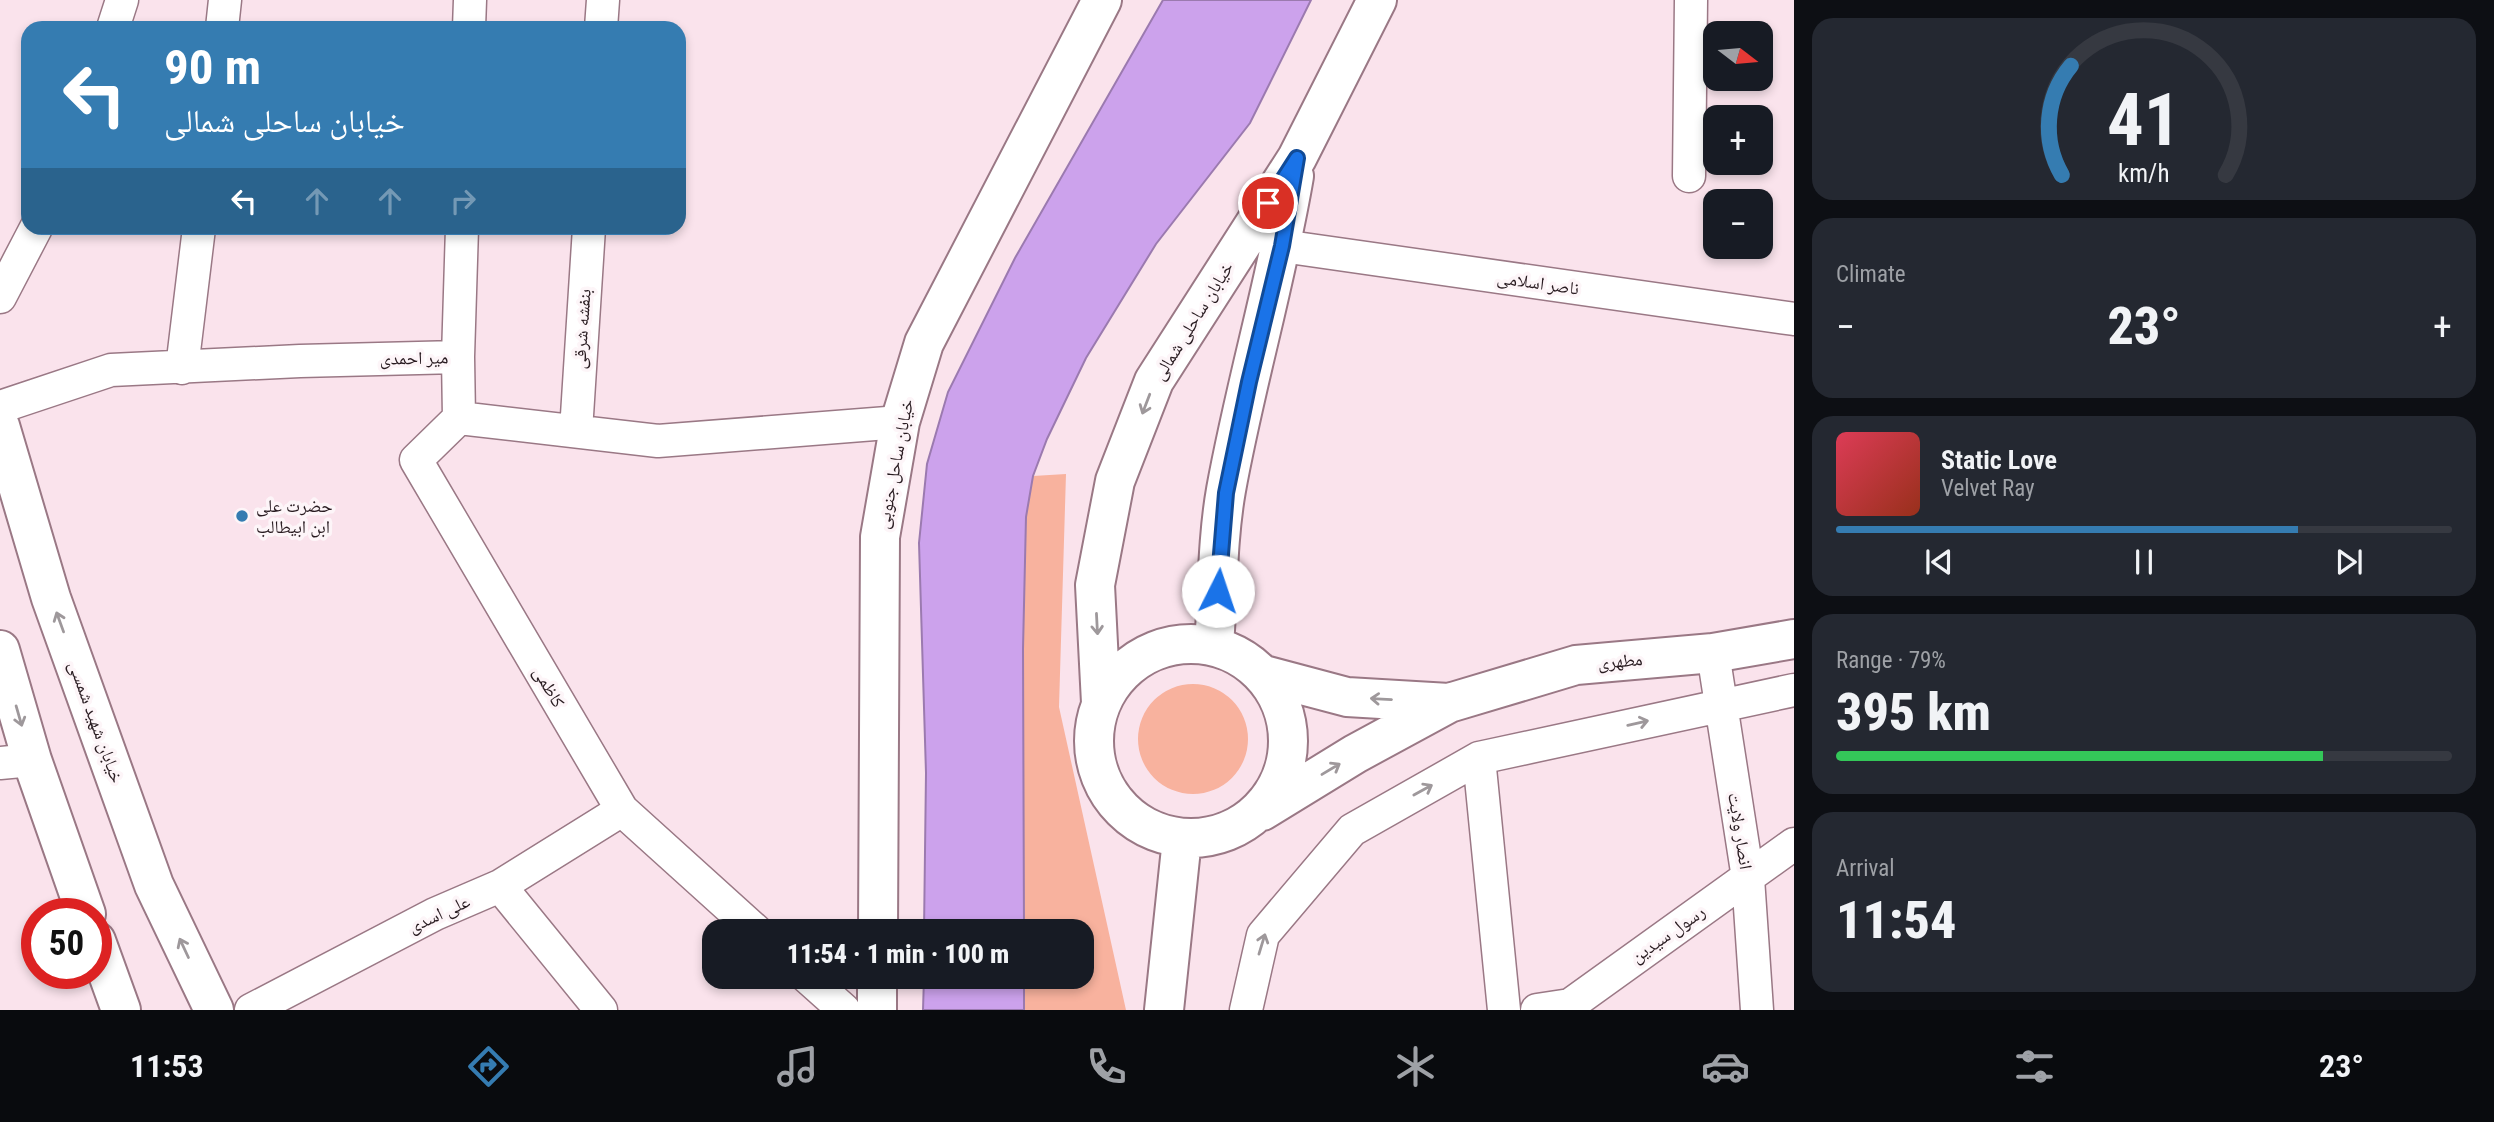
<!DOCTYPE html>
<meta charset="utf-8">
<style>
:root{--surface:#171b24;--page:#242831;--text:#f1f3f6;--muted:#9ea1a6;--line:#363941;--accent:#357cb1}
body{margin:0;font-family:"Roboto Condensed","Noto Naskh Arabic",sans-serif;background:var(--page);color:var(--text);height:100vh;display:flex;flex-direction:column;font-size:26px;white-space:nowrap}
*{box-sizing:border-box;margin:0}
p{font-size:23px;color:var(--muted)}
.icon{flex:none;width:38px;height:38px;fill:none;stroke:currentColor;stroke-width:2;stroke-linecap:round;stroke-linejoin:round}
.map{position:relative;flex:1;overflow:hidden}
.drawer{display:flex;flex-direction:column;gap:18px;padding:18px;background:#0d0f14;width:700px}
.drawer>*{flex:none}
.banner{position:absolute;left:21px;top:21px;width:665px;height:214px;border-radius:21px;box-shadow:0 4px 10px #0003;background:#357cb1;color:#fff;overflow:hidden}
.needle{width:46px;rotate:106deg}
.buttons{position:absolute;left:1703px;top:21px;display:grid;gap:14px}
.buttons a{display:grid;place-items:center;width:70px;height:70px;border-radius:14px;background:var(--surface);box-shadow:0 4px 10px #0003;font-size:35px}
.speed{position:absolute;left:21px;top:898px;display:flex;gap:14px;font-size:35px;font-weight:700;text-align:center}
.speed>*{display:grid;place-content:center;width:91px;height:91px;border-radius:50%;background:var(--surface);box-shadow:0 4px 10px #0003;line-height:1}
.speed .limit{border:10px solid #d22;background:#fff;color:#111}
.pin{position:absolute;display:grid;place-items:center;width:60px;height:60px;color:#fff;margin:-30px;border:4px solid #fff;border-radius:50%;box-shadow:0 2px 7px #0007}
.me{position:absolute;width:77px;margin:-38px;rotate:4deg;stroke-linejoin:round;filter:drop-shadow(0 0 5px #0008)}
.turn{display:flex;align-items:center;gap:24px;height:147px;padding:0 28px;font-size:32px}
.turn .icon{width:91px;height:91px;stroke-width:2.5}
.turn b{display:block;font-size:49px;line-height:60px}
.lanes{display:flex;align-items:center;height:66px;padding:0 28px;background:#0003;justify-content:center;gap:35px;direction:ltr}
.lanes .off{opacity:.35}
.big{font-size:52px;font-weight:800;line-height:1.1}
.drawer .card{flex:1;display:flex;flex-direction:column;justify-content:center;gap:10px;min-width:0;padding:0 24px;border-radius:21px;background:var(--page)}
.drawer .dial{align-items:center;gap:0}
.dial svg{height:182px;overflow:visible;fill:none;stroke:var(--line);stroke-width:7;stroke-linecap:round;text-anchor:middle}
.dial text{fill:var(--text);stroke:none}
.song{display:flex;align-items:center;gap:21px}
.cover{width:84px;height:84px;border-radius:10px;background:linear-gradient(135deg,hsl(350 70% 55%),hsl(10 70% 35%))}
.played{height:7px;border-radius:4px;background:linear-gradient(90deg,var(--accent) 75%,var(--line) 75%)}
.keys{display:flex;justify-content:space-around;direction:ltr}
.heat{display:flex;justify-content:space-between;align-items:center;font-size:38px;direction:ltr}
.charge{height:10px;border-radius:5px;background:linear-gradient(90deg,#34c759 79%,var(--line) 0)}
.trip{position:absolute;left:702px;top:919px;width:392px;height:70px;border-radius:21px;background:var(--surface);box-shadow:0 4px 10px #0003;font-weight:800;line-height:70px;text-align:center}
.tab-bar{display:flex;height:112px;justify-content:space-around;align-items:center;background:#090b0e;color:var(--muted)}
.tab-bar .icon{width:49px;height:49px}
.tab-bar .selected{color:var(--accent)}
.tab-bar b{font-size:32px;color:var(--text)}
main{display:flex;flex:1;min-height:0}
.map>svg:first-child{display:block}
</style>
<main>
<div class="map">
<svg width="1794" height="1010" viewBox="0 0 1794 1010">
<rect width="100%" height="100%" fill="#fae3ec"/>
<path fill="#f8b29e" d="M1066,474L1059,707L1126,1010H1024V977L1082,976V931H1024L1023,649L1026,517L1033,476Z
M1138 739a55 55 0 1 1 110 0a55 55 0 1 1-110 0Z"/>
<path fill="#cca2ec" stroke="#9b7aaf" stroke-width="2" d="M1163,0H1311L1250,123L1156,244L1086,358L1047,439L1033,476L1026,517L1023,649L1024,931H924L926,773L919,543L927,464L948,392L1015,258Z
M924,977H1024V1010H923Z"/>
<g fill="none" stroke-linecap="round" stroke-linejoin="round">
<g stroke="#9a7885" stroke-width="35">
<path id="minor" d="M113,28L122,0
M222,28L225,0
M469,28L470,0
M601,28L603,0
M1689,176L1691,0
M1282,246L1794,319
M0,297L36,228
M458,357L462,228
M182,368L199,228
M0,407L111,370L300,361L458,357L459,418L658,441L900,422
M459,418L416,460L622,810L756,931
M576,431L589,228
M1713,653L1748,878L1757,1010
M1479,758L1504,1010
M0,763L32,760
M500,886L601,1010
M806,976L844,1010
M251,1010L435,914L500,886L622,810
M1246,1010L1263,935L1352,830L1479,758L1794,690
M1537,1010L1570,1005L1794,844"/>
</g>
<g stroke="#9a7885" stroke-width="42">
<path id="tertiary" d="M0,426L51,598L154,885L214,1010
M0,650L32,760L86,914
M96,941L121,1010"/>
</g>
<g stroke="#9a7885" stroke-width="42">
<path id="secondary" d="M1094 741a97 97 0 1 1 194 0a97 97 0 1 1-194 0Z
M1214,645C1218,594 1217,541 1226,490C1245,385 1276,282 1294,176
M1264,675L1347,697L1449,703
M1101,703L1095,585L1115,481L1154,381L1297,158L1377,0
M1262,811L1355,754L1449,703L1576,665L1713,653L1794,639
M878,931L880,537L900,422L924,343L1102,0
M877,1010V976
M1164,1010L1182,839"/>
</g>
<use href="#minor" stroke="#fff" stroke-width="32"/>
<use href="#tertiary" stroke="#fff" stroke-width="38"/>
<use href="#secondary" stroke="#fff" stroke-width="38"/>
</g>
<defs><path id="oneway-shaft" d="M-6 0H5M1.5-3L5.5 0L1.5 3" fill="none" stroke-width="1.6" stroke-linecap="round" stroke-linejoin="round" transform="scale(1.75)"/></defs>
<g stroke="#9e989b">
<use href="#oneway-shaft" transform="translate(1146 404) rotate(111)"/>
<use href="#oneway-shaft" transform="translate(60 622) rotate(-110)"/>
<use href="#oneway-shaft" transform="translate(1097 624) rotate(87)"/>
<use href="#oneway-shaft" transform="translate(1381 699) rotate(-177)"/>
<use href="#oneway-shaft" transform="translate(19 716) rotate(74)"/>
<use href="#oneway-shaft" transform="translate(1638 723) rotate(-13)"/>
<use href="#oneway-shaft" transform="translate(1331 769) rotate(-31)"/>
<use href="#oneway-shaft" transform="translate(1423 790) rotate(-29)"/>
<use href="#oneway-shaft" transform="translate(1262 944) rotate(-73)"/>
<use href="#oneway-shaft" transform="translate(184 948) rotate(-115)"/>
</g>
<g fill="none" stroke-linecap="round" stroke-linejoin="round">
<g stroke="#114b97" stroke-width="18">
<path id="route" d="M1218,591L1226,493L1249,382L1282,246L1297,158L1268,203"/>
</g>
<use href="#route" stroke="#1a73e8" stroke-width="12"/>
</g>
<circle fill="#357cb1" stroke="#fdf5f8" stroke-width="2.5" cx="242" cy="516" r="7"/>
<g text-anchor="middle" stroke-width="7" stroke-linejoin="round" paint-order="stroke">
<g font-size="18" fill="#281b20" stroke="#fdf5f8">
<text transform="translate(1538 283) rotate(8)" y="6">ناصر اسلامی</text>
<text transform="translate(1193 321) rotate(-58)" y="6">خیابان ساحلی شمالی</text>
<text transform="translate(582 329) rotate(-86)" y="6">بنفشه شرقی</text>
<text transform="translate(414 358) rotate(-1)" y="6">میر احمدی</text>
<text transform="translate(895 464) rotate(-79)" y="6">خیابان ساحل جنوبی</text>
<text transform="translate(1620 661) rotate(-5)" y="6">مطهری</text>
<text transform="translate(549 687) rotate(60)" y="6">کاظمی</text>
<text transform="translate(96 722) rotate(70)" y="6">خیابان شهید شمسی</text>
<text transform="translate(1740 831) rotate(81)" y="6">انصار ولایت</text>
<text transform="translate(439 914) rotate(-25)" y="6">علی اسدی</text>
<text transform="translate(1668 934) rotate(-35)" y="6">رسول سیدین</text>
</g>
<g font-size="18" fill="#281b20" stroke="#fdf5f8" text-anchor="start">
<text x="256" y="512">حضرت علی<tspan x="256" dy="21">ابن ابیطالب</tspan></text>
</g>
</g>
</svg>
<div class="buttons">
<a><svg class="needle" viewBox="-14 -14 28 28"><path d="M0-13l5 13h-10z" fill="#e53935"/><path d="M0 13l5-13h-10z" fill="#9ea1a6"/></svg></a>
<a>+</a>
<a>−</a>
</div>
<div class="speed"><div class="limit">50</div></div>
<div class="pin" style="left:1268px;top:203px;background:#d93025"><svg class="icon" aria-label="arrive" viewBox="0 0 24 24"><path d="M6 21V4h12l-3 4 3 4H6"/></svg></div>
<svg class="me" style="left:1218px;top:591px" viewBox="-20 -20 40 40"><circle r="19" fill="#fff"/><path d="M0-13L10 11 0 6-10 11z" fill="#1a73e8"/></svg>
<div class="trip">11:54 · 1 min · 100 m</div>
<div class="banner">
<div class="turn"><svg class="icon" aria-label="left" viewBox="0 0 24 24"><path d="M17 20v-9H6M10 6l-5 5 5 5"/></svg><div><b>90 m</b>خیابان ساحلی شمالی</div></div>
<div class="lanes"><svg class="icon" aria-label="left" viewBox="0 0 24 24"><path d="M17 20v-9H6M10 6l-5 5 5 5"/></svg><svg class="icon off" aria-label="ahead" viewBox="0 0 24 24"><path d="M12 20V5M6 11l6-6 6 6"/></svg><svg class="icon off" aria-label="ahead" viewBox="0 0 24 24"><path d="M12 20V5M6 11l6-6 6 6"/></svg><svg class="icon off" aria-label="right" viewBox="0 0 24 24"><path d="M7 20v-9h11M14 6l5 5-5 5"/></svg></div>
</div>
</div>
<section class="drawer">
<div class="card dial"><svg viewBox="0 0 100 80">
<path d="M14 69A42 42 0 1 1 86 69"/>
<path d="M14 69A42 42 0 0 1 18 21" stroke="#357cb1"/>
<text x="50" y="56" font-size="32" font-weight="700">41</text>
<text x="50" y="72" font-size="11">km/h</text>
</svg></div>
<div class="card"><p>Climate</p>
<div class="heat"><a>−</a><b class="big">23°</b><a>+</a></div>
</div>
<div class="card">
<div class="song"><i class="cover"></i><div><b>Static Love</b><p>Velvet Ray</p></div></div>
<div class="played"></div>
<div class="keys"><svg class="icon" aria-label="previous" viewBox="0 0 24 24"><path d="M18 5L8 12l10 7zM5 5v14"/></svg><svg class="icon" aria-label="pause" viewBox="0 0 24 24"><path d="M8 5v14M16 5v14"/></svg><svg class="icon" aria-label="next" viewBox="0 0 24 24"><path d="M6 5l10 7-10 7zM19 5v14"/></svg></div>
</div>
<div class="card"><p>Range · 79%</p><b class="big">395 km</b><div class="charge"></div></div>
<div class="card"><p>Arrival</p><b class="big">11:54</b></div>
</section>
</main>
<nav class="tab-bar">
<b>11:53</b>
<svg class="icon selected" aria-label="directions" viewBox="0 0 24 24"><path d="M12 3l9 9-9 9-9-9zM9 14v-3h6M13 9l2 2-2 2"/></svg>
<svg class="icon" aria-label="music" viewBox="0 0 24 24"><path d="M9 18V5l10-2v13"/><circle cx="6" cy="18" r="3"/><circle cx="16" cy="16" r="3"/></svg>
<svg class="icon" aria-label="phone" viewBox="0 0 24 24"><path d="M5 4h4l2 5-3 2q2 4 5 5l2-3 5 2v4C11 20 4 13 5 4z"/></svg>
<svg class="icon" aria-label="climate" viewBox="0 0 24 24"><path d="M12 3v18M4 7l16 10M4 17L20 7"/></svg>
<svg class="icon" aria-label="car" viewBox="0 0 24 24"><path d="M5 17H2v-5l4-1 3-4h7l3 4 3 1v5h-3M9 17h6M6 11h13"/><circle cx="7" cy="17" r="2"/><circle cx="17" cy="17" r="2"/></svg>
<svg class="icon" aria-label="filters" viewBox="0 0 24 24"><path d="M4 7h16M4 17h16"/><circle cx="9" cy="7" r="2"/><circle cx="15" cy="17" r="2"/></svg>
<b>23°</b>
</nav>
